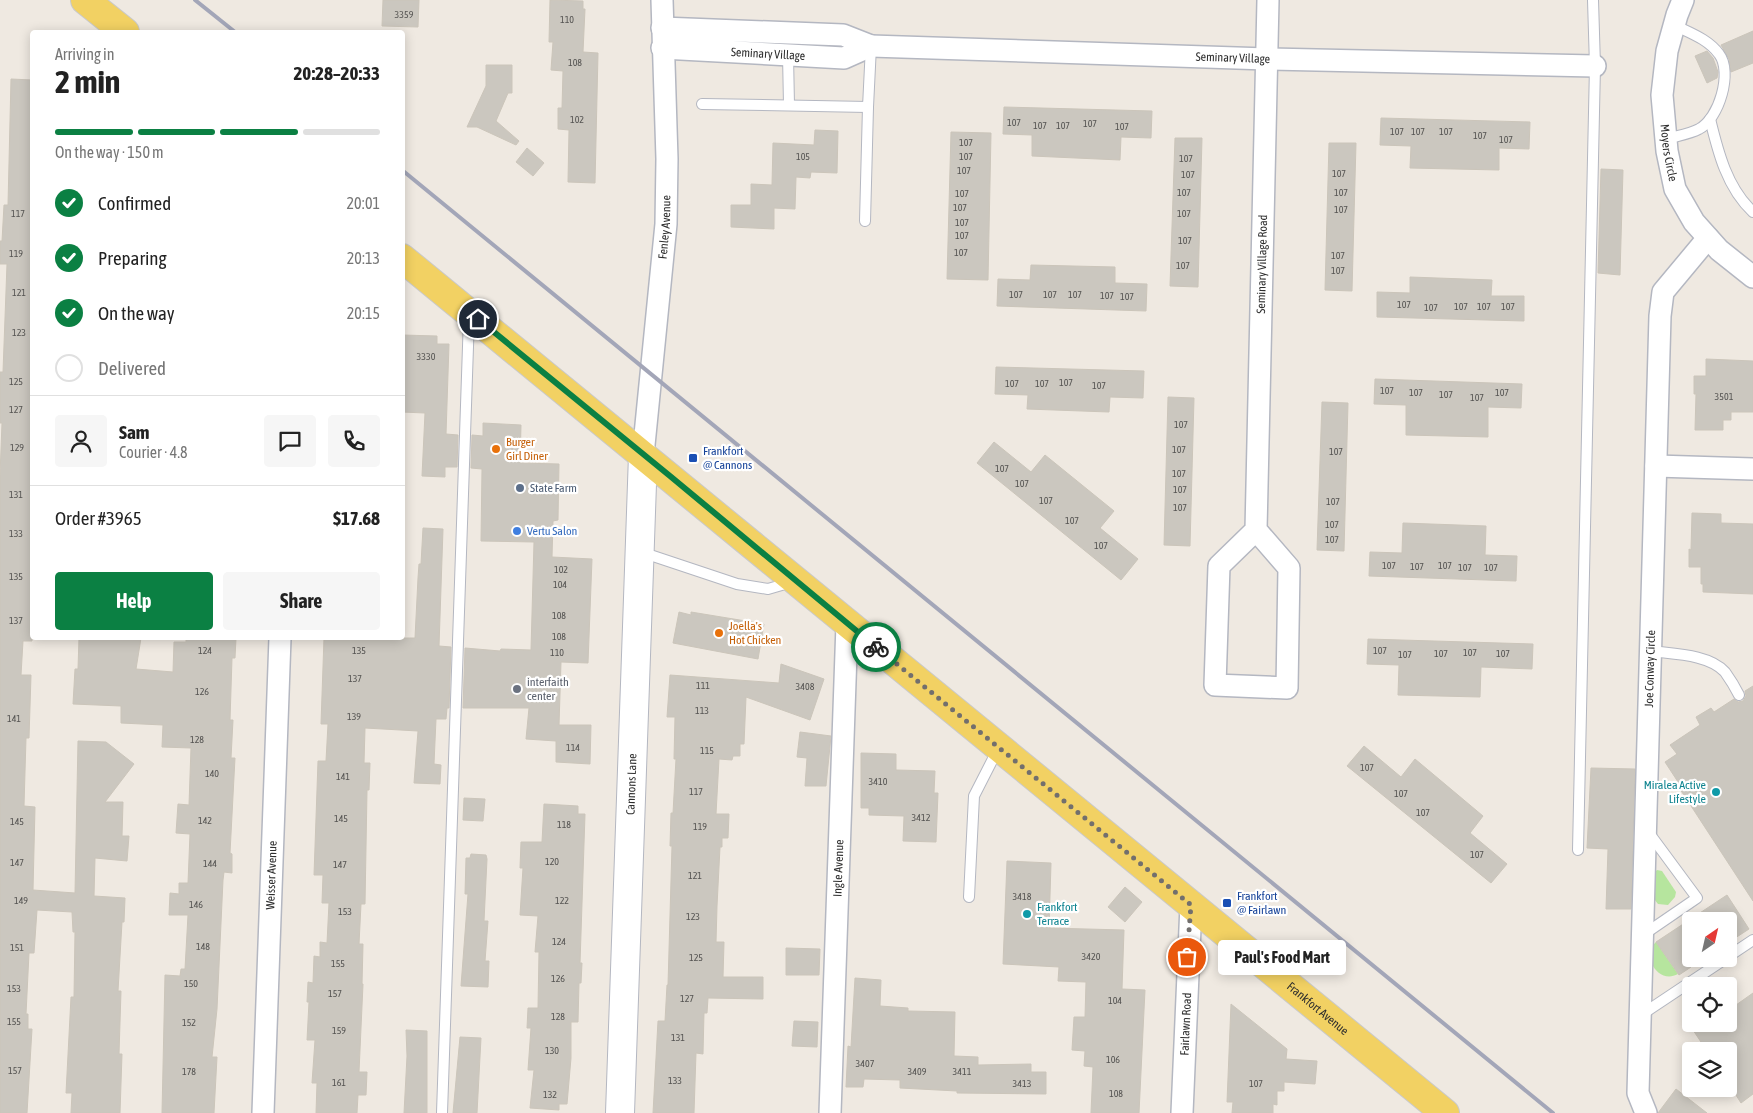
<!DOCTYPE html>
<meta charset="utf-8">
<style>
:root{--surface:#fff;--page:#f6f6f6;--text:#222;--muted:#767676;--line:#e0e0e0;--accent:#0b8043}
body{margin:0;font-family:"Asap Condensed",sans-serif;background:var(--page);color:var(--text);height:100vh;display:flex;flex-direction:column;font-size:19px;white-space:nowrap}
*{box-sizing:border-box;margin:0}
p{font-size:16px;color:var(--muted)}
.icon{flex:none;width:28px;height:28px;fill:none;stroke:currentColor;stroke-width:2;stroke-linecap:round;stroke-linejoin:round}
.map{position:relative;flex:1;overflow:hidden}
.panel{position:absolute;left:30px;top:30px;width:375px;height:610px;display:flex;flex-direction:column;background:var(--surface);border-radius:5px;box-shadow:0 2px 12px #0003}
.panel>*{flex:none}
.needle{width:32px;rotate:34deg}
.tools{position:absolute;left:1682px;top:912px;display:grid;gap:10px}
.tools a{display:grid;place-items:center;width:55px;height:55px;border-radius:5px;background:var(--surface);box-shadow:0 2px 12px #0003;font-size:25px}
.pin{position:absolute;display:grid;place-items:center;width:42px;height:42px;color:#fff;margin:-21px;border:2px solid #fff;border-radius:50%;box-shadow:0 1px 5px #0007}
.courier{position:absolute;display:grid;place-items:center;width:50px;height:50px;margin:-25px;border:4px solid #0b8043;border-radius:50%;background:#fff;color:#222;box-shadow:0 1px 6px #0007}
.bubble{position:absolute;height:35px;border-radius:5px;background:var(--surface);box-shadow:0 2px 12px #0003;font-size:16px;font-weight:700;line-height:35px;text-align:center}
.overview em{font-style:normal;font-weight:700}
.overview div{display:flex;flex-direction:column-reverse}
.overview{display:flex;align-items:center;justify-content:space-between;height:85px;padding:0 25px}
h1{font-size:32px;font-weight:700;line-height:38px}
.bar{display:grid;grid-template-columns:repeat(4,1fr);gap:8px 5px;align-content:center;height:60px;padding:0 25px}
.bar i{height:6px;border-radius:4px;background:var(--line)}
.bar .current{background:var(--accent)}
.bar p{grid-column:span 4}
.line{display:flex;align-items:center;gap:12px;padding:0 25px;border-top:1px solid var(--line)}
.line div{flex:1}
.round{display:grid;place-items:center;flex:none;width:52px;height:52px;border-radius:5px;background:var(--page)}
ol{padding:0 25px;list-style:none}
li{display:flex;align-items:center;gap:15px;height:55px}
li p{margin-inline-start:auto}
li .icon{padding:5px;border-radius:50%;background:var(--accent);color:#fff;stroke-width:4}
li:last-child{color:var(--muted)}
li i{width:28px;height:28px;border:2px solid var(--line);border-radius:50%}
.primary-button{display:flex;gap:10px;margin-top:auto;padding:10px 25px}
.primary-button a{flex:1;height:58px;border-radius:5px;background:var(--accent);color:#fff;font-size:20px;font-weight:700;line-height:58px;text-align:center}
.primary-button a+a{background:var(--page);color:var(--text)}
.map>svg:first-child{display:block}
.green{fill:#b6e59e}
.building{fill:#cbc7bf;stroke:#cbc5ba}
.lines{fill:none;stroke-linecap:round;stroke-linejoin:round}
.service-casing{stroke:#b4b7c1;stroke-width:12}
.minor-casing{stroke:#b4b7c1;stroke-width:24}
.secondary-casing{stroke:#b4b7c1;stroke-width:30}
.primary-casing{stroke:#c9c9c9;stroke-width:30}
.service{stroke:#fff;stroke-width:10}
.minor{stroke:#fff;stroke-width:21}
.secondary{stroke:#fff;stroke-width:28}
.primary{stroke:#f2d163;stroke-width:28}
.rail{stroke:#a3a6b8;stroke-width:4}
.done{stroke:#726f6d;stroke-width:5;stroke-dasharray:0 9}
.route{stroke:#0b8043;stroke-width:6}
.food-dot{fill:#e8710a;stroke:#fff;stroke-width:2}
.transit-dot{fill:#1a4fb4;stroke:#fff;stroke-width:2}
.service-dot{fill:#5c6f8a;stroke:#fff;stroke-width:2}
.shop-dot{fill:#3f7fe0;stroke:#fff;stroke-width:2}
.worship-dot{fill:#6b7280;stroke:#fff;stroke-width:2}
.culture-dot{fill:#0f9aa8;stroke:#fff;stroke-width:2}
.labels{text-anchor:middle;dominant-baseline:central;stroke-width:4.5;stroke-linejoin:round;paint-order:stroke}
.number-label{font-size:10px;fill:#555452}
.street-label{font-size:12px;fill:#2e2e2e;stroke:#fff}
.food-label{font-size:12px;fill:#c56008;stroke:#fff;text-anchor:start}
.transit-label{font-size:12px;fill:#164399;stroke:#fff;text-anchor:start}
.service-label{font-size:12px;fill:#4e5e75;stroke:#fff;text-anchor:start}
.shop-label{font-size:12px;fill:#366cbe;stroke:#fff;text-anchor:start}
.worship-label{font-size:12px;fill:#5b616d;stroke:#fff;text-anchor:start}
.culture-label{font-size:12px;fill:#0d838f;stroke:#fff;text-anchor:end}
</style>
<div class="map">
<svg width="1753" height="1113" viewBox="0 0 1753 1113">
<rect width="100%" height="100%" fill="#efe9e1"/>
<g class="green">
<path d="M1657,870L1662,871L1676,892L1675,897L1668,905L1658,904L1654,899L1655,872Z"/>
<path d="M1656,942L1678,974C1658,985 1641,956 1656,942Z"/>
</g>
<g class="building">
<path d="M383,0H419L418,27L382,26Z"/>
<path d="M550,0L583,1V9H585L583,52L598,53L595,183L568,182L569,130L558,129V108H562L563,71L551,70L553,42H549Z"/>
<path d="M1753,31V63L1731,72L1729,59L1721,45Z"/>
<path d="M1707,51L1713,58L1718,72L1717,78L1707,83L1695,56Z"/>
<path d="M486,65H512V93H508L496,121L519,141L516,145L477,127H467L486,86Z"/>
<path d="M11,79L32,80V641H23L21,675H31L29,738H26L24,806L35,807L33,890L75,893L78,741L106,742L134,764L105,802H123L122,836H129L127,861L95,858L94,896L125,898L124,922H122L118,991H121L119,1054H122L120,1113H71L72,1093H66L71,997H74L75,932H73L72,912L37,910L34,953H29L26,1014H28V1029H32L27,1113H0V475L2,423H0V372H3L7,264H0V241H2L4,205H8Z"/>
<path d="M1004,107L1152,111L1151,138L1121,137L1120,160L1032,156V135L1003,134Z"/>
<path d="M1381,118L1530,122L1529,149L1499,148V170L1410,168L1411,146L1380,145Z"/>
<path d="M815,130L838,131L837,173L811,172L810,178L796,177L795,209L774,208V229L731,227V205H751V184L772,185L773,143L814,145Z"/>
<path d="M951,132L991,133L988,280L947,279Z"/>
<path d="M1175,138H1202L1198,287L1170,286Z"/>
<path d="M1329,143H1356L1352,291L1325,290Z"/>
<path d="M527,148L544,163L533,176L516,162Z"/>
<path d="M1601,169L1623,170L1620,275L1598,273Z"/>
<path d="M1031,265L1115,267V283L1147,284L1146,311L997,306L998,279L1030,280Z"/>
<path d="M1410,277L1492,280L1491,296H1524V321L1377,317V292L1410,293Z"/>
<path d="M402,335L437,336V344H449L446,434L458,435L457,467H445V477L422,476L425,413L402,412Z"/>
<path d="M1706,359L1753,361V412H1731V420H1723V430H1695L1696,394H1694V376H1706Z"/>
<path d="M996,367L1144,371L1143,398L1110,397L1109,412L1027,409L1028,395L995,394Z"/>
<path d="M1375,379L1522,384L1521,408L1488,407V437L1406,435V405L1374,404Z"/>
<path d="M1168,397L1194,398L1190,546L1164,545Z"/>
<path d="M1322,402L1348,403L1344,551L1317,550Z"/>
<path d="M483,423L521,425L520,463L559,464L558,520L553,521L552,557L592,559L588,663L561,662L559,725H591L590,764L556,762V741L526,739L529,708H463L465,648L500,651L501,649L531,650L534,542L481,541L482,469L471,468L472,435L483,436Z"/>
<path d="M994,442L1031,472L1045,455L1114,511L1100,528L1138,559L1121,580L977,463Z"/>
<path d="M1692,513L1721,514V523L1753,524V594L1703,592V584H1701V567H1689V549L1691,550Z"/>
<path d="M1403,523L1486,526L1485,555L1517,556L1516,581L1369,576L1370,552L1402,553Z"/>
<path d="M423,528L443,529L439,646L451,647L449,708H447L446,719H436L434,764L441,765L440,784L414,783L418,731L365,728L364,763H370L369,790H367L365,904H361L359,944H363L362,984H363L359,1072H367L366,1095H358L357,1113H316L317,1083H312L315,1040H307L309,1002H307L308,982L313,983L314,956L320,957V942L327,943L329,903H322L323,875H314L318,761H326L328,724H321L324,638H415L418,578L419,564H421Z"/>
<path d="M679,612L691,615V612L764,624L758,659L673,643Z"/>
<path d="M79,638H141L136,669L173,672L174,642H186V638H236L235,658H232L230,720H233L231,758H235L230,853L232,854V873L224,872L223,880L217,1009L212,1057H217L214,1113H162L165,975L180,976L181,969H185L188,915H169L170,893L179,894V883H188L190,834L176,833L178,804L189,805L191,748L162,747L163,725L121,723V706L73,704L75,669H78Z"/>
<path d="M1368,639L1533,644L1532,669L1481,667L1480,697L1398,695L1399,665L1367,664Z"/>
<path d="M781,664L824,679L810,720L746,697L744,744H740V756H733L732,760L719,759L716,814H729L728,838H722V847H720L717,906L716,942H724L723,977H763V999L708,998L707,1013H704L703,1054L696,1053L694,1113H653L658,1021H665L667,985H668L672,846H670L671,813H673L676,759H674L675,717H667L670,675L779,683Z"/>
<path d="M1753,686V901L1678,786L1680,785L1665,762L1677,754L1670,745L1700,725L1696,717L1711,708L1714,712L1734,699L1738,702L1743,701L1746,696L1745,691Z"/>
<path d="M800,732L831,736L826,786H805L807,758L797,757Z"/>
<path d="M1364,746L1401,777L1415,759L1483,816L1470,833L1507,864L1491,883L1347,766Z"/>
<path d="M861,753L896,754V770L935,771L934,793H938L936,842L903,841L904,816L869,815V808H861Z"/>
<path d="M1591,768L1635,769L1631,909H1606L1608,849L1587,848Z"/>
<path d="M464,798L485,799L483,821L463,820Z"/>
<path d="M544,804L578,806V814H585L580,963H582L581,983H579L578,1022H571V1058L567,1104H559V1110L530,1108L534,1070H528L531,1028H527L528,1008H538L539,952H535L538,916L520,915L523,868H520L521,842H542Z"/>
<path d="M471,854L486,855L487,859L484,921H488L485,961H489L488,987L461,986L468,894H465L466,858H470Z"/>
<path d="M1007,861L1051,863L1049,928L1124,930L1122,989L1145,990L1139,1113H1091L1093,1067L1084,1066L1085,1051L1072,1050L1074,1017H1085L1086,982L1058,981L1059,967L1003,964Z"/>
<path d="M1125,887L1142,902L1125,922L1108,907Z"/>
<path d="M1727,895L1749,929L1729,942V921H1691V967L1679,975L1656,942Z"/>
<path d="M786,948L820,949L819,975H786Z"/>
<path d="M855,978L881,980L880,1006L908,1008V1011L955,1012L954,1056L978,1057V1065L1031,1064V1072H1046V1094L957,1093V1091L900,1088V1080L864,1079L863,1087H846L848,1046L851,1047Z"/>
<path d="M1753,993V1094L1741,1103L1729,1084V1051H1707L1689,1024H1729V1010Z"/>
<path d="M1231,1004L1287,1049L1286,1059L1317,1061L1315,1084L1284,1082V1091H1277V1105L1273,1104V1113H1232L1233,1102H1227Z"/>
<path d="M794,1021L818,1022L817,1047L792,1046Z"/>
<path d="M406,1030L427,1031V1113H404L407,1056Z"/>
<path d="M460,1037L481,1038L477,1113H453Z"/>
<path d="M1676,1089L1707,1113H1658Z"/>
</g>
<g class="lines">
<defs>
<g id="service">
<path d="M788,55L789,105"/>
<path d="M702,104L868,107L871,46"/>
<path d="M1710,119C1718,152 1727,188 1753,212"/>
<path d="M1666,139C1676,136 1690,134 1699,129C1719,119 1733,72 1719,54C1708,39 1690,33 1674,25"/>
<path d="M865,221L868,107"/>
<path d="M641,552L737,584L768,589L792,582"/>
<path d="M1651,651C1672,654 1709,654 1725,672C1730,679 1735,687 1739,695"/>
<path d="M1578,850L1595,66L1593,0"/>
<path d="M969,897L974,796L998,749"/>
<path d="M1643,935L1697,898L1649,833"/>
<path d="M1729,956L1753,940"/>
<path d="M1641,1015L1725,959"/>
<path d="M442,1113L469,317"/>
</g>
<g id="minor">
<path id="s1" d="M1683,0L1677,15L1667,51L1662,95L1667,151L1675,189L1694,222L1719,250L1753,277"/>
<path d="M662,28L843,35L871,46L844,58L662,48"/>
<path id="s2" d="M871,46L1267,59L1595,66"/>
<path id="s3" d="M643,455L666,224L667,159L662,0"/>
<path d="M1656,466L1753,469"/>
<path id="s4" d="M1256,530L1219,566L1215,685L1287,688L1289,568L1256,530L1268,0"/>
<path id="s5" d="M263,1113L280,638"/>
<path id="s6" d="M830,1113L847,624"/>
<path id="s7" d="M1182,1113L1191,905"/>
<path id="s8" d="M1646,1113L1638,1093L1660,316L1663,292L1708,238"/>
</g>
<g id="secondary">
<path id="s9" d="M620,1113L643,455"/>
</g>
<g id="primary">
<path d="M85,0L125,32"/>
<path id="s10" d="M402,258L1445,1113"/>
</g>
</defs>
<use href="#service" class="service-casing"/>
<use href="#minor" class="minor-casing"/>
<use href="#secondary" class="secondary-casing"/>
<use href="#primary" class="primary-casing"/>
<use href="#service" class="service"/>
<use href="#minor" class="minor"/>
<use href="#secondary" class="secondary"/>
<use href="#primary" class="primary"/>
<g class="rail">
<path d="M195,0L235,32"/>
<path d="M402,170L1553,1113"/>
</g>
</g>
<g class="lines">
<path class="done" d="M876,647L1191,905L1187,957"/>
<path class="route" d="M478,319L670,476L876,647"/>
</g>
<g class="food-dot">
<circle cx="496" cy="449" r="5"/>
<circle cx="719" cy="633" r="5"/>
</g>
<g class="transit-dot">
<rect x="688" y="453" width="10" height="10" rx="2.5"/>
<rect x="1222" y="898" width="10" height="10" rx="2.5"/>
</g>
<circle class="service-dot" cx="520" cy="488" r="5"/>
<circle class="shop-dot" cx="517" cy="531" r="5"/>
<circle class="worship-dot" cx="517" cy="689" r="5"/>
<g class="culture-dot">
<circle cx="1716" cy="792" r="5"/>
<circle cx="1027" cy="914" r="5"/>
</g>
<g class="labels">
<g class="number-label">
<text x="404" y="14">3359</text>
<text x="567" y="19">110</text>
<text x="575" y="62">108</text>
<text x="577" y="119">102</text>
<text x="1014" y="122">107</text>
<text x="1090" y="123">107</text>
<text x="1040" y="125">107</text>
<text x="1063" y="125">107</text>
<text x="1122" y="126">107</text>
<text x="1397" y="131">107</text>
<text x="1418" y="131">107</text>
<text x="1446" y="131">107</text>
<text x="1480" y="135">107</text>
<text x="1506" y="139">107</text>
<text x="966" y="142">107</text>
<text x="803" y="156">105</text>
<text x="966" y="156">107</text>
<text x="1186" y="158">107</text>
<text x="964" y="170">107</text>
<text x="1339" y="173">107</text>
<text x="1188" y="174">107</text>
<text x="1184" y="192">107</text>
<text x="1341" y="192">107</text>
<text x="962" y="193">107</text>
<text x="960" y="207">107</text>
<text x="1341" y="209">107</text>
<text x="18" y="213">117</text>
<text x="1184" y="213">107</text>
<text x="962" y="222">107</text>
<text x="962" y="235">107</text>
<text x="1185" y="240">107</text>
<text x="961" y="252">107</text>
<text x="16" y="253">119</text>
<text x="1338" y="255">107</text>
<text x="1183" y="265">107</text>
<text x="1338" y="270">107</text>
<text x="19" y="292">121</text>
<text x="1016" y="294">107</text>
<text x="1050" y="294">107</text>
<text x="1075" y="294">107</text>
<text x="1107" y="295">107</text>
<text x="1127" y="296">107</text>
<text x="1404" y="304">107</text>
<text x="1461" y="306">107</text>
<text x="1484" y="306">107</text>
<text x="1508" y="306">107</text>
<text x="1431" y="307">107</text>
<text x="19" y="332">123</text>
<text x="426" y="356">3330</text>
<text x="16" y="381">125</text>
<text x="1066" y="382">107</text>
<text x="1012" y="383">107</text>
<text x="1042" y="383">107</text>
<text x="1099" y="385">107</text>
<text x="1387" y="390">107</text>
<text x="1416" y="392">107</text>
<text x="1502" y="392">107</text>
<text x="1446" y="394">107</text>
<text x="1724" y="396">3501</text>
<text x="1477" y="397">107</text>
<text x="16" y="409">127</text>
<text x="1181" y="424">107</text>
<text x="17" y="447">129</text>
<text x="1179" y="449">107</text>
<text x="1336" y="451">107</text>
<text x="1002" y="468">107</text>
<text x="1179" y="473">107</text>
<text x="1022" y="483">107</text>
<text x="1180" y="489">107</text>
<text x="16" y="494">131</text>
<text x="1046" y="500">107</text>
<text x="1333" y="501">107</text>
<text x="1180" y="507">107</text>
<text x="1072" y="520">107</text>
<text x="1332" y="524">107</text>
<text x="16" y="533">133</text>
<text x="1332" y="539">107</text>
<text x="1101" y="545">107</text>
<text x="1389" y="565">107</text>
<text x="1445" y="565">107</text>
<text x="1417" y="566">107</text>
<text x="1465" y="567">107</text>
<text x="1491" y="567">107</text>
<text x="561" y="569">102</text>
<text x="16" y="576">135</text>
<text x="560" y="584">104</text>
<text x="559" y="615">108</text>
<text x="16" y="620">137</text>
<text x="559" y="636">108</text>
<text x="205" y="650">124</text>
<text x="359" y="650">135</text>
<text x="1380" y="650">107</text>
<text x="557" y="652">110</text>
<text x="1470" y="652">107</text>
<text x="1441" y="653">107</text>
<text x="1503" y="653">107</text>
<text x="1405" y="654">107</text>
<text x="355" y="678">137</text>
<text x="703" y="685">111</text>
<text x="805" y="686">3408</text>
<text x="202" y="691">126</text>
<text x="702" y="710">113</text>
<text x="354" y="716">139</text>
<text x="14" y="718">141</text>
<text x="197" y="739">128</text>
<text x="573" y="747">114</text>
<text x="707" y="750">115</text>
<text x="1367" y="767">107</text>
<text x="212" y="773">140</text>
<text x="343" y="776">141</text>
<text x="878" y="781">3410</text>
<text x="696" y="791">117</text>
<text x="1401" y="793">107</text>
<text x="1423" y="812">107</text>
<text x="921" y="817">3412</text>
<text x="341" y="818">145</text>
<text x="205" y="820">142</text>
<text x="17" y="821">145</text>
<text x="564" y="824">118</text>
<text x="700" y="826">119</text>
<text x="1477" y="854">107</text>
<text x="552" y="861">120</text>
<text x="17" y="862">147</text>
<text x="210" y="863">144</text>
<text x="340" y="864">147</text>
<text x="695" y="875">121</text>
<text x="1022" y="896">3418</text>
<text x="21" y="900">149</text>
<text x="562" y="900">122</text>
<text x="196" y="904">146</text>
<text x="345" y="911">153</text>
<text x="693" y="916">123</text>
<text x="559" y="941">124</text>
<text x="203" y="946">148</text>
<text x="17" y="947">151</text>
<text x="1091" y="956">3420</text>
<text x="696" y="957">125</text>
<text x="338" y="963">155</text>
<text x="558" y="978">126</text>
<text x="191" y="983">150</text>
<text x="14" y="988">153</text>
<text x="335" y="993">157</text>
<text x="687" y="998">127</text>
<text x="1115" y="1000">104</text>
<text x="558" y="1016">128</text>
<text x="14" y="1021">155</text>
<text x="189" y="1022">152</text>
<text x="339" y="1030">159</text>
<text x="678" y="1037">131</text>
<text x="552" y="1050">130</text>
<text x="1113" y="1059">106</text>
<text x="865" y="1063">3407</text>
<text x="15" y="1070">157</text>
<text x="189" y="1071">178</text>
<text x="917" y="1071">3409</text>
<text x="962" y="1071">3411</text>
<text x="675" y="1080">133</text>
<text x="339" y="1082">161</text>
<text x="1022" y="1083">3413</text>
<text x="1256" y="1083">107</text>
<text x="1116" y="1093">108</text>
<text x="550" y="1094">132</text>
</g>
<g class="street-label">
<text transform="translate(768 54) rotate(3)">Seminary Village</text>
<text stroke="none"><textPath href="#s2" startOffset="362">Seminary Village</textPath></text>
<text stroke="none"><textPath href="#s1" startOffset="156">Moyers Circle</textPath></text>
<text stroke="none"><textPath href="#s3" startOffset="229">Fenley Avenue</textPath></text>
<text stroke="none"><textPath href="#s4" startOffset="679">Seminary Village Road</textPath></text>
<text stroke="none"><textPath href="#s8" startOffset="446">Joe Conway Circle</textPath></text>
<text stroke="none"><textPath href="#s9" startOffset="329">Cannons Lane</textPath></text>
<text stroke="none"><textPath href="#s6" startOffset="245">Ingle Avenue</textPath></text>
<text stroke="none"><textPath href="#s5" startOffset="238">Weisser Avenue</textPath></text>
<text stroke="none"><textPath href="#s10" startOffset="1184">Frankfort Avenue</textPath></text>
<text stroke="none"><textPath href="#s7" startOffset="89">Fairlawn Road</textPath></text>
</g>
<g class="food-label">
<text x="506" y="442">Burger<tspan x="506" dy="14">Girl Diner</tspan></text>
<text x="729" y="626">Joella's<tspan x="729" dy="14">Hot Chicken</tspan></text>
</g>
<g class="transit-label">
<text x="703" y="451">Frankfort<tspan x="703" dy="14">@ Cannons</tspan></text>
<text x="1237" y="896">Frankfort<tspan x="1237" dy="14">@ Fairlawn</tspan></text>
</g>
<g class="service-label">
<text x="530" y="488">State Farm</text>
</g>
<g class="shop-label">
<text x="527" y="531">Vertu Salon</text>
</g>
<g class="worship-label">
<text x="527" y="682">interfaith<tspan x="527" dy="14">center</tspan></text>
</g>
<g class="culture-label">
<text x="1706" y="785">Miralea Active<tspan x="1706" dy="14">Lifestyle</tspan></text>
<text x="1037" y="907" text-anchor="start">Frankfort<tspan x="1037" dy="14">Terrace</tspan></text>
</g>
</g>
</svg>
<div class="tools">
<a><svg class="needle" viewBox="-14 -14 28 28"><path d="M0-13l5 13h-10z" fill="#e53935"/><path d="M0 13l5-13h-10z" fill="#767676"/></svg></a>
<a><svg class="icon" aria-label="locate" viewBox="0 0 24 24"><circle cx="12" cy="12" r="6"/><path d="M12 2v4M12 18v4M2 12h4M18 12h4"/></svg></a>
<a><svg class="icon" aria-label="layers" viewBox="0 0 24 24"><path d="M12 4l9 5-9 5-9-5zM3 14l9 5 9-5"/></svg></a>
</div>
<div class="pin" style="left:1187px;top:957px;background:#ea580c"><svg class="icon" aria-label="bag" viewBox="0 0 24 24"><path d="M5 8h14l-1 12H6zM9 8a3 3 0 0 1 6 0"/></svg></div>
<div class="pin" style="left:478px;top:319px;background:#1f2937"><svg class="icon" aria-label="home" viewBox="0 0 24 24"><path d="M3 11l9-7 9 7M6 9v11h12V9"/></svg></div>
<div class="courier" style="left:876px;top:647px"><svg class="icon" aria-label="bike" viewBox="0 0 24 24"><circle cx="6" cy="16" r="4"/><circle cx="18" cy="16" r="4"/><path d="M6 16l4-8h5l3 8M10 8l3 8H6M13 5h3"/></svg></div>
<div class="bubble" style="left:1218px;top:940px;width:128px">Paul's Food Mart</div>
<section class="panel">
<div class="overview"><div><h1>2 min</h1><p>Arriving in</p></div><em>20:28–20:33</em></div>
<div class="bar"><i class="current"></i><i class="current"></i><i class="current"></i><i></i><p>On the way · 150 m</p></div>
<ol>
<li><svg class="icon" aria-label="check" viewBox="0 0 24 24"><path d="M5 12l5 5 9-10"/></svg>Confirmed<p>20:01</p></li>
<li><svg class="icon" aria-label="check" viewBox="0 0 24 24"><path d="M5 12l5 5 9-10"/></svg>Preparing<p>20:13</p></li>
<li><svg class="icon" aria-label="check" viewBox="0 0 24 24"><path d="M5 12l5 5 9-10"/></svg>On the way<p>20:15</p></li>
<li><i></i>Delivered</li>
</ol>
<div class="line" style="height:90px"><a class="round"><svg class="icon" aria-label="person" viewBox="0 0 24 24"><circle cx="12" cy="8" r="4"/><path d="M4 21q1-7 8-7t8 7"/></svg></a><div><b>Sam</b><p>Courier · 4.8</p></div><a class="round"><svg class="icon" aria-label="chat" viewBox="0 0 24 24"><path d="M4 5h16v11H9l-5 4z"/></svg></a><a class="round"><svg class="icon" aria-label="phone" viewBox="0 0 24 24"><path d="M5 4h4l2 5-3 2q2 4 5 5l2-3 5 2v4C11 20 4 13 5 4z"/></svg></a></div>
<div class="line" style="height:65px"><div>Order #3965</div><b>$17.68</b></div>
<div class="primary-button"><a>Help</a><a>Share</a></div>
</section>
</div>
